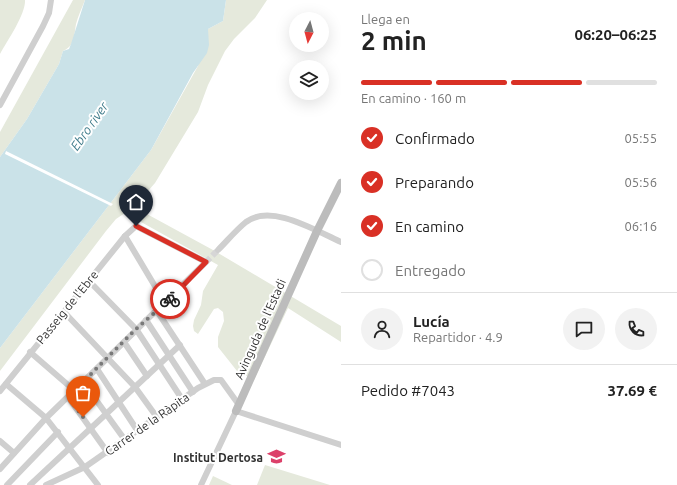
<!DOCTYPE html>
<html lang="es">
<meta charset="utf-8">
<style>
:root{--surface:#fff;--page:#f2f2f2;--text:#222;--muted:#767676;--line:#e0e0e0;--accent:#d93025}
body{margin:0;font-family:Ubuntu,sans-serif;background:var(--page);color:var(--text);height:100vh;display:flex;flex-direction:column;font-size:15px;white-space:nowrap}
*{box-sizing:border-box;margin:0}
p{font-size:13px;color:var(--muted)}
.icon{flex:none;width:22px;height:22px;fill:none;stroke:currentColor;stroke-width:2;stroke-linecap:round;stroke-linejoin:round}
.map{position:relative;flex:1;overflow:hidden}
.sheet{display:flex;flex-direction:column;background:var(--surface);width:336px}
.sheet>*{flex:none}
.needle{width:26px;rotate:186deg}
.tools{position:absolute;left:289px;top:12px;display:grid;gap:8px}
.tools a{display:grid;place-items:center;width:40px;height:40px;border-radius:50%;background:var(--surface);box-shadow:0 4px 16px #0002;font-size:20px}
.pin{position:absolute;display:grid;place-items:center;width:34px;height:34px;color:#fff;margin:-41px -17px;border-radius:50% 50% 50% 0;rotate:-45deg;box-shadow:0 0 4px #0007}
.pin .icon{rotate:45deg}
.courier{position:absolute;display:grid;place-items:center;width:40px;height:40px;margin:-20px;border:3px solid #d93025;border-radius:50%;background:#fff;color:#222;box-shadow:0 1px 5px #0007}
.headline em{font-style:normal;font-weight:700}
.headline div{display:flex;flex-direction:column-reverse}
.headline{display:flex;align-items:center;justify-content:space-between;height:68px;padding:0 20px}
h1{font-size:26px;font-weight:700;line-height:30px}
.bar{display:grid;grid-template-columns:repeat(4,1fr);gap:6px 4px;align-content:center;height:48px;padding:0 20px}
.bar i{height:5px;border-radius:3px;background:var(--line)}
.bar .selected{background:var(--accent)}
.bar p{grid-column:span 4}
.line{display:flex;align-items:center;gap:10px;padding:0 20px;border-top:1px solid var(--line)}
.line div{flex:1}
.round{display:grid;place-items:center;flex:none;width:42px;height:42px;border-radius:21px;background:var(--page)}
ol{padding:0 20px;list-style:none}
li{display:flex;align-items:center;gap:12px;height:44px}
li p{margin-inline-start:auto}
li .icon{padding:4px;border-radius:50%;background:var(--accent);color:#fff;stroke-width:4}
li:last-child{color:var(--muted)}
li i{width:22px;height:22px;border:2px solid var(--line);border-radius:50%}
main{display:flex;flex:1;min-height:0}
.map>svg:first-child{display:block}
.green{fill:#e5e9dc}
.water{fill:#cae2e8}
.pier{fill:#fff}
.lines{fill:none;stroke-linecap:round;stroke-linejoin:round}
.street-tunnel{stroke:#d6d6d6;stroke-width:6;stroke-dasharray:6 3;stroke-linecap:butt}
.street{stroke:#cfcfcf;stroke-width:6}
.secondary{stroke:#bcbcbc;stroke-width:8}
.done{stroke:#7a7a7a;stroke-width:4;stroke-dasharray:0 7.2}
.route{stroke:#d93025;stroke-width:5}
.labels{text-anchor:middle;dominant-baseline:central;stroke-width:4;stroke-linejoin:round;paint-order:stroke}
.street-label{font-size:12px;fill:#323232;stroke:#fff}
.poi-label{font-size:12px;font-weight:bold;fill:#323232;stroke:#fff;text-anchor:end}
.water-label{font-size:13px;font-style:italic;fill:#407c8b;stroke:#fff}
</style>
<main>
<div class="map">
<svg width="341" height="485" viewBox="0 0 341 485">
<rect width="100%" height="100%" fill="#fff"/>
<g class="green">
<path d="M0,0H25C26,14 7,41 0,54Z"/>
<path d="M73,0H85C82,8 78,16 76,24C74,35 75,46 63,51L59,64L27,119L0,157V132Z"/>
<path d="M226,0H267L255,18L234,39L225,51L208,85L198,112L155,183L134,207L213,250L341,326V342L288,308L254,380L237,371L218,347V337L224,321L223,312L218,308L214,309L198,334L194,331L193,326L194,320L201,305L203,291L218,265L125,213L116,219L106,231L0,371V348L151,150L198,66L208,29L223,21Z"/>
<path d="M265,465L330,485H257Z"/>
<path d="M213,476L232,485H209Z"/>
</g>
<path class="water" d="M85,0H226L223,21L208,29L209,45L207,53L193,73L151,150L0,348V157L27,119L59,64L63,51L69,49L71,44Z"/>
<path class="pier" d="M6,151L113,204L111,206L5,154Z"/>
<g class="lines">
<path class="street-tunnel" d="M206,262L218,250"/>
<g class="street">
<path d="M0,105L43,26L49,13L51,0"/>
<path d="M125,236L165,303"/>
<path d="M218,250C227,241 236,230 246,222C271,203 316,231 341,242"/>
<path d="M89,281L136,329L182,399"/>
<path d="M157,311L205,384"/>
<path d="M64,312L135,387L156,416"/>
<path d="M146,320L193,392"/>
<path d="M124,342L147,376"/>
<path d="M30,352L75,391"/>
<path d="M97,369L137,430"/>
<path d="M83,382L125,440"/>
<path d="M6,384L46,418L98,485"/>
<path d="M0,391L125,236L136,226L206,262L46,418L0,469"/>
<path d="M68,397L108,453"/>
<path d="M0,441L14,453"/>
<path d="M7,485L58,432"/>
<path d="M30,485L180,345"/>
<path d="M46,485L85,467L198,388L214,380H221L239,405"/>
<path d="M201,485L236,411L341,445"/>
</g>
<path class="secondary" d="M236,411L317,231L341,183"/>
</g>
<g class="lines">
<path class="done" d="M83,417L68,397L136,329L170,299"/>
<path class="route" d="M136,226L206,262L170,299"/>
</g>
<defs>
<symbol id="school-bare" viewBox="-9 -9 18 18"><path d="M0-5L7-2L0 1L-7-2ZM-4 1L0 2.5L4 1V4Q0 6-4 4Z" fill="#dc416a" stroke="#fff" stroke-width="2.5" paint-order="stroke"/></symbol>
</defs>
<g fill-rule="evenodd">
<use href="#school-bare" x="264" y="444" width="25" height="25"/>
</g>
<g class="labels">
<g class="street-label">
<text transform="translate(67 307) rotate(-51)">Passeig de l'Ebre</text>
<text transform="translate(260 329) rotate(-66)">Avinguda de l'Estadi</text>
<text transform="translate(147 424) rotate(-35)">Carrer de la Ràpita</text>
</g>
<g class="poi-label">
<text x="263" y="457">Institut Dertosa</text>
</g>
<g class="water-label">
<text transform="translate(89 126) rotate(-55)">Ebro river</text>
</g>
</g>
</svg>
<div class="tools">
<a><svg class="needle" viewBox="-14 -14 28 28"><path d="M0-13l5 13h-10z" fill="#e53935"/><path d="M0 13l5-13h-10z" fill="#767676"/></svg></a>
<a><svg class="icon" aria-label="layers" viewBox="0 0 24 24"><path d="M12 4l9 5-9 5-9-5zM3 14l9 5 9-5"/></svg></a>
</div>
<div class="pin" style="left:83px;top:417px;background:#ea580c"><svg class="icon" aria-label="bag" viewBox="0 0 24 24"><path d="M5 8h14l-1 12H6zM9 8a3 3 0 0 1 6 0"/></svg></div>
<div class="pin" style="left:136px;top:226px;background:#1f2937"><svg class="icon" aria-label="home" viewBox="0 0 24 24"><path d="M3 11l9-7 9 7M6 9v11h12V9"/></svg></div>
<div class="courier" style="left:170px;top:299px"><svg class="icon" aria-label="bike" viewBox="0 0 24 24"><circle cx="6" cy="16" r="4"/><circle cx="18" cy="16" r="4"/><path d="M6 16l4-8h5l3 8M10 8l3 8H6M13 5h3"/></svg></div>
</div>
<section class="sheet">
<div class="headline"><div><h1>2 min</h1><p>Llega en</p></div><em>06:20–06:25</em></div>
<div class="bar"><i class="selected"></i><i class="selected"></i><i class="selected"></i><i></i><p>En camino · 160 m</p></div>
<ol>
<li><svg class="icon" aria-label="check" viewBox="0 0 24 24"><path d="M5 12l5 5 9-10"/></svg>Confirmado<p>05:55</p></li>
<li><svg class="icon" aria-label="check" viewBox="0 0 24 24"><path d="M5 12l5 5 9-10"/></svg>Preparando<p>05:56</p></li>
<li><svg class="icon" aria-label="check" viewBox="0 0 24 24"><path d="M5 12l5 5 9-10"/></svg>En camino<p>06:16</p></li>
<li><i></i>Entregado</li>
</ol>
<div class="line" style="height:72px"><a class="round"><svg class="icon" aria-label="person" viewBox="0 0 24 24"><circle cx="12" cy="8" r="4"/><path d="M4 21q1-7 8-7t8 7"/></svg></a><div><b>Lucía</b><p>Repartidor · 4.9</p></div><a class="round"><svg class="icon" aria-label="chat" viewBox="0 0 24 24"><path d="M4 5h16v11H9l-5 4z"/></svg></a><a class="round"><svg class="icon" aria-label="phone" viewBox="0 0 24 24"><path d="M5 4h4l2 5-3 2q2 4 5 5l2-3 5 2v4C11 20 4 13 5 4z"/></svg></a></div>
<div class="line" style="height:52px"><div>Pedido #7043</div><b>37.69 €</b></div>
</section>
</main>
